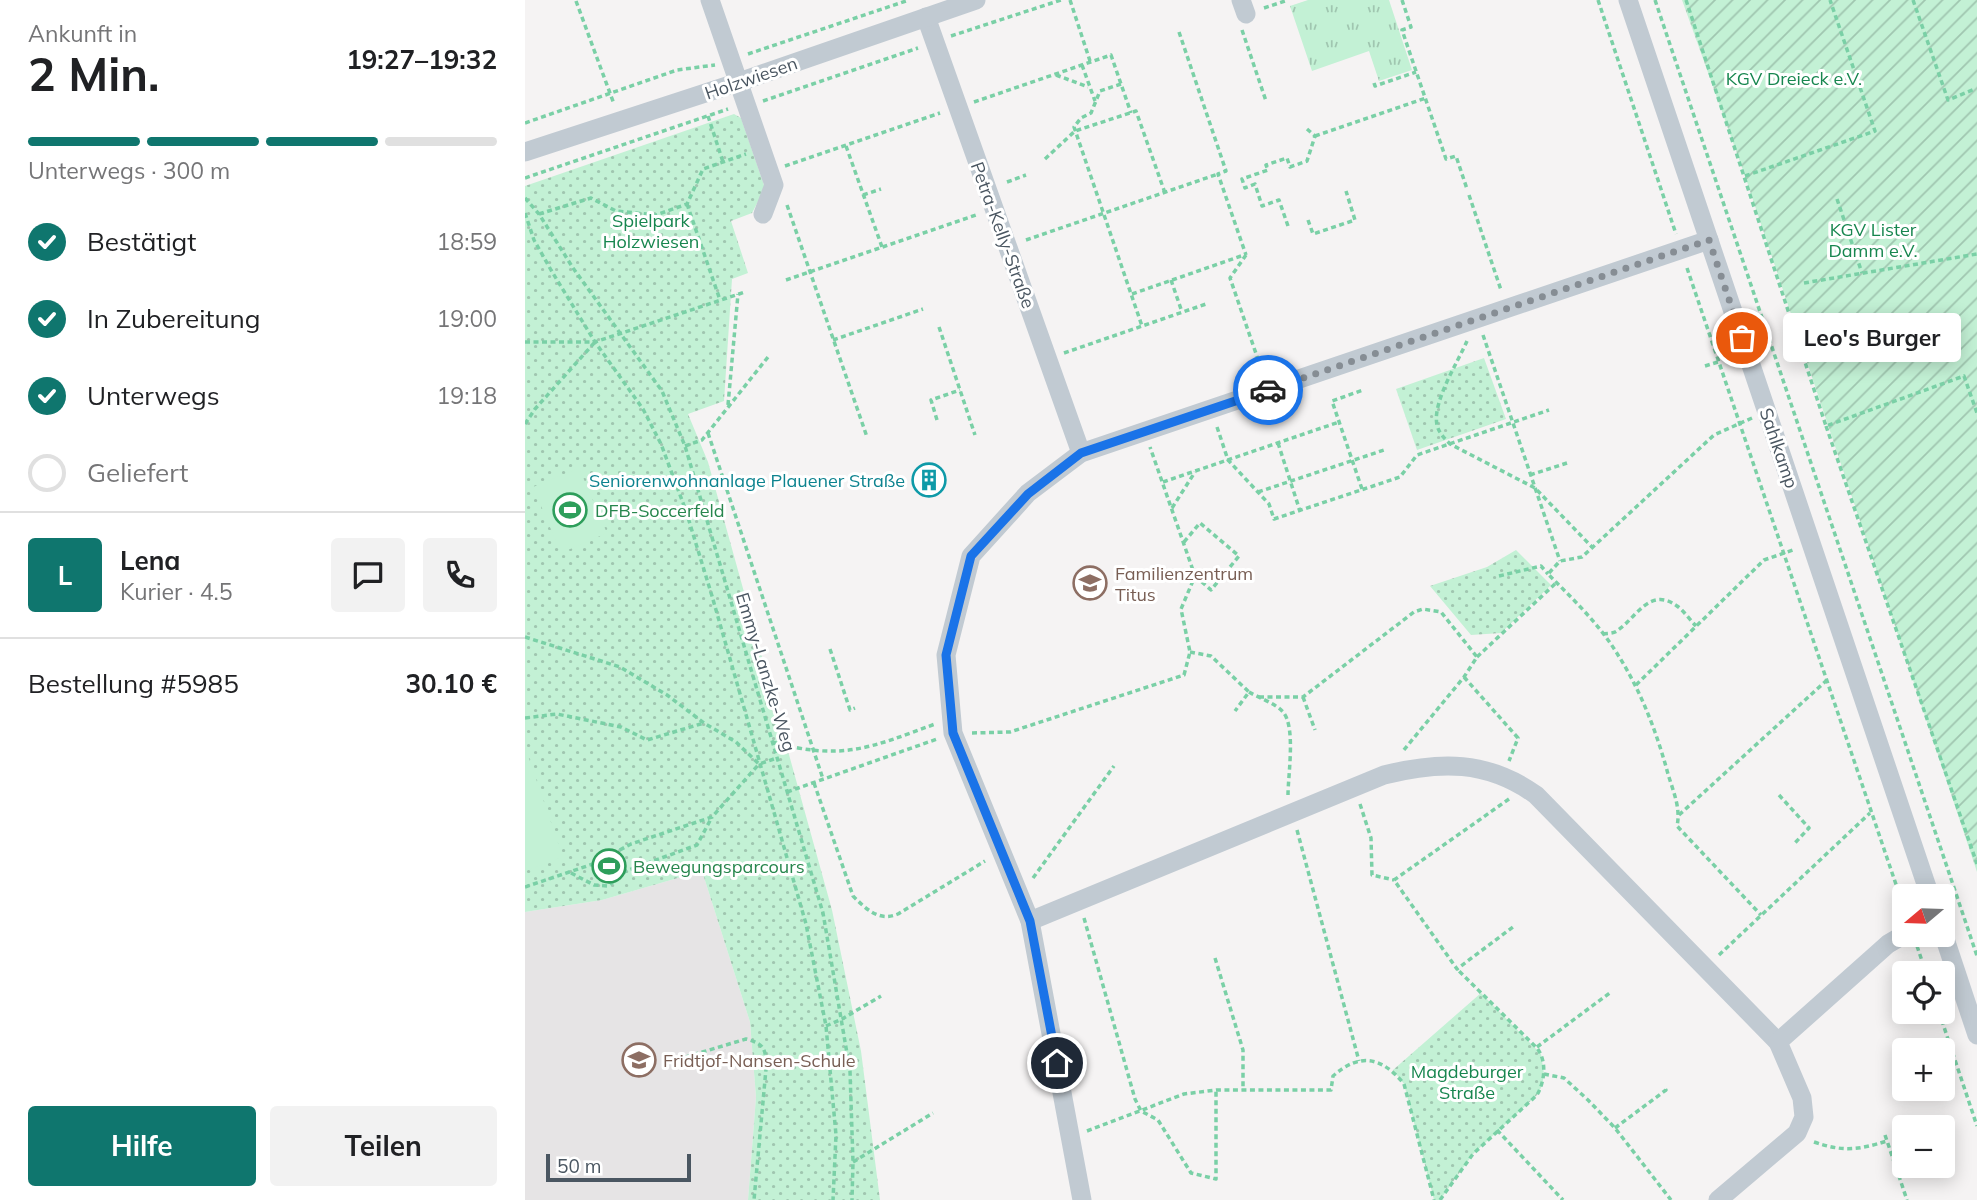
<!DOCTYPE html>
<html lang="de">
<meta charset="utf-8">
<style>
:root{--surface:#fff;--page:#f2f2f2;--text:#202124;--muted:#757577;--line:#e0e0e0;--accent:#0f766e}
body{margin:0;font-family:Mulish,sans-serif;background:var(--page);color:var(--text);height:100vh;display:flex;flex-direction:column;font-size:26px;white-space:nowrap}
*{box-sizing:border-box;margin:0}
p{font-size:23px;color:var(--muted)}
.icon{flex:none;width:38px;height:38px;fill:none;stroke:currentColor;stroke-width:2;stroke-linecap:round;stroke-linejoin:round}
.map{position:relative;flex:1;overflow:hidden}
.side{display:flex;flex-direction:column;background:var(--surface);width:525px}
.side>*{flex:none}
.needle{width:46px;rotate:251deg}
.fabs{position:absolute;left:1367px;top:884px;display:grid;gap:14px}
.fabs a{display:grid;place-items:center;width:63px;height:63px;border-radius:7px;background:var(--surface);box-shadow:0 4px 18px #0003;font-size:35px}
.scale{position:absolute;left:21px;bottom:18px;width:145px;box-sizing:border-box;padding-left:7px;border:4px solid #4a5661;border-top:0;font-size:19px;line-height:24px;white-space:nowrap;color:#4a5661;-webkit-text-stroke:5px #fff;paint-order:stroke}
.pin{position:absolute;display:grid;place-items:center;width:60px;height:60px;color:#fff;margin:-30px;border:4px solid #fff;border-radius:50%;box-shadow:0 2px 7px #0007}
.courier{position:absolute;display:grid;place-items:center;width:70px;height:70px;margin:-35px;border:5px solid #1a73e8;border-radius:50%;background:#fff;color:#222;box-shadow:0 2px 9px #0007}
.bubble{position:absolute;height:49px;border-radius:7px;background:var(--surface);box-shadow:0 4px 18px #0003;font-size:23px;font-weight:700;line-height:49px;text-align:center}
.head em{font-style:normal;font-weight:700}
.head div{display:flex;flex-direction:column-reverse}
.head{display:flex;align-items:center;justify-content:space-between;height:119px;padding:0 28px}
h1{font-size:46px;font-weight:700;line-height:52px}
.bar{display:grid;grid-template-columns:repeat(4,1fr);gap:10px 7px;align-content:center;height:84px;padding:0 28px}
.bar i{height:9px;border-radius:5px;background:var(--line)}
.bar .current{background:var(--accent)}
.bar p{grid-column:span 4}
.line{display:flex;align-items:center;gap:18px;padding:0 28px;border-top:2px solid var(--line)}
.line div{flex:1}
.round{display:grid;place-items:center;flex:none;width:74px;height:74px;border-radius:7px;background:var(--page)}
ol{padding:0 28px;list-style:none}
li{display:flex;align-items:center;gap:21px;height:77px}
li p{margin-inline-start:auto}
li .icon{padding:7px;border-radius:50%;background:var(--accent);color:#fff;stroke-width:4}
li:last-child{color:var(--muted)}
li i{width:38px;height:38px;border:4px solid var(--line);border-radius:50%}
.cta{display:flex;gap:14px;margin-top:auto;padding:14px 28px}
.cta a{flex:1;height:80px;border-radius:7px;background:var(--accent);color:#fff;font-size:28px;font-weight:700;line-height:80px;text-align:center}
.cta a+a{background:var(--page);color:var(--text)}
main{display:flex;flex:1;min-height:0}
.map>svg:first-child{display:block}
.education{fill:#e6e4e5}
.grass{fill:url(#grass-tufts)}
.park{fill:url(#park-dots)}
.garden{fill:url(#garden-furrows)}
.pitch{fill:#c3f1d5}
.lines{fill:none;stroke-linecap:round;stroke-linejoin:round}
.path{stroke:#7ad0a6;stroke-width:3.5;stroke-dasharray:5 3.5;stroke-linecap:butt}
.minor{stroke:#c1cad2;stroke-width:19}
.done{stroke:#868d94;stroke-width:7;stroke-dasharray:0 12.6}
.route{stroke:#1a73e8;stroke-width:9}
.labels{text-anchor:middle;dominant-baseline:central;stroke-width:6;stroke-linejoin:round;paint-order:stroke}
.street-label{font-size:18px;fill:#4a5661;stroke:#fff}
.park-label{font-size:18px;fill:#17864f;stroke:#fff}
.culture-label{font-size:18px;fill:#0d838f;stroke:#fff;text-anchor:end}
.leisure-label{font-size:18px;fill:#27864d;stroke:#fff;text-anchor:start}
.education-label{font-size:18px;fill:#785e54;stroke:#fff;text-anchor:start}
</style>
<main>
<section class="side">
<div class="head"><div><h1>2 Min.</h1><p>Ankunft in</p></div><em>19:27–19:32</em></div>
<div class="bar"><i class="current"></i><i class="current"></i><i class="current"></i><i></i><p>Unterwegs · 300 m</p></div>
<ol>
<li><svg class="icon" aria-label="check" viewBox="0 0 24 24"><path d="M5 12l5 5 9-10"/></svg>Bestätigt<p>18:59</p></li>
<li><svg class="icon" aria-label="check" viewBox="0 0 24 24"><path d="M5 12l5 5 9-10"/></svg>In Zubereitung<p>19:00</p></li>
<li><svg class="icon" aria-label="check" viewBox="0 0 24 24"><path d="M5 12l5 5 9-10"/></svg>Unterwegs<p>19:18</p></li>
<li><i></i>Geliefert</li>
</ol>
<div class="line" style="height:126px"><b class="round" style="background:var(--accent);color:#fff">L</b><div><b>Lena</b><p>Kurier · 4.5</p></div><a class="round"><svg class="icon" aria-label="chat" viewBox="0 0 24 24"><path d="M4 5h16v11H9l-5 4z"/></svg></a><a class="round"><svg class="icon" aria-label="phone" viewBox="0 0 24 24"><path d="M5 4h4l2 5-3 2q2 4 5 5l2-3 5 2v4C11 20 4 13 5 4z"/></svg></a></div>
<div class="line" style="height:91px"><div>Bestellung #5985</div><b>30.10 €</b></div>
<div class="cta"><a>Hilfe</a><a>Teilen</a></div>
</section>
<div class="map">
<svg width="1452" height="1200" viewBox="0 0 1452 1200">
<defs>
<pattern id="grass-tufts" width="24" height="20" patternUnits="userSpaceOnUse" patternTransform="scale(1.75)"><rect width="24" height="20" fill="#c3f1d5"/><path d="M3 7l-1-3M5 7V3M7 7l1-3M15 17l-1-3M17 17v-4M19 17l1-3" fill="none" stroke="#a0c6b0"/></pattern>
<pattern id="park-dots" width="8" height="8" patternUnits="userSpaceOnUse" patternTransform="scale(1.75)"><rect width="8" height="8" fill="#c3f1d5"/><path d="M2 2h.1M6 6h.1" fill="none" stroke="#a0c6b0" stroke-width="1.8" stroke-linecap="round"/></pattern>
<pattern id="garden-furrows" width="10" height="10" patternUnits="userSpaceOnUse" patternTransform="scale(1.75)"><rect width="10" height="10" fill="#c3f1d5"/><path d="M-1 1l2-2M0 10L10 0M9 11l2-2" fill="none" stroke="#a0c6b0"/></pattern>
</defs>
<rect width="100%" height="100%" fill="#f5f3f3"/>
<path class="education" d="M177,871L225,1022L231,1097L223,1200H0V912L77,900Z"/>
<path class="grass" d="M783,0H864L887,70L854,81L844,51L787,71L765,6Z"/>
<g class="park">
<path d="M209,114L216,118L240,188L227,213L206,221L223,273L207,279L199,401L163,414L183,462L307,910L336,1051L355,1200H223L231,1097L225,1022L177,871L77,900L0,912V186Z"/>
<path d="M959,358L981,419L892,450L871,389Z"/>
<path d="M991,550L1026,585L976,633L946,635L905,586L962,567Z"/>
<path d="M956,993L1016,1054L1019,1074L1017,1086L1012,1095L948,1154L915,1200H909L879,1084L868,1070Z"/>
</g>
<path class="garden" d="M1157,0H1452V872L1220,176Z"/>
<g class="pitch">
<path d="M54,468L82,533L36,553L8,487Z"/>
<path d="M0,747L38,857L0,871Z"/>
</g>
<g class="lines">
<g class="path">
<path d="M545,0L565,61"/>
<path d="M877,0L886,27L877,30L921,159L931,156L942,189"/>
<path d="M1073,0L1151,234"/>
<path d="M1130,0L1452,956"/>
<path d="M1161,0L1301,426L1439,376L1452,413"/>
<path d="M1388,0L1423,100L1450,89"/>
<path d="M51,1L89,104"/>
<path d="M739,8L763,0"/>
<path d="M717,30L741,101"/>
<path d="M654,32L701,171L693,174L721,255"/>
<path d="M426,36L536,0"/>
<path d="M223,54L384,0"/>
<path d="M557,65L570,101"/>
<path d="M531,75L563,87"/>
<path d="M849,83L850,86L891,72"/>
<path d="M596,84L575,91L566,113L556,118L549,127L617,326"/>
<path d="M238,101L393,48"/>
<path d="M449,102L586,55L606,113"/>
<path d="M183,116L198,162"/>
<path d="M0,123L152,70L190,65"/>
<path d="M782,129L790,136"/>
<path d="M790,136L901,98"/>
<path d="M321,146L357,247"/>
<path d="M520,159L550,131L611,111L640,193"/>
<path d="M260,166L415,113"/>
<path d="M1220,176L1350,131L1305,0"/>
<path d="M0,178L203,109"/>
<path d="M482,182L501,175"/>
<path d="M338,195L356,189"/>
<path d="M944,195L976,290"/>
<path d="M0,198L14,214L48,268L137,391L160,446L298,913L325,1071L328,1162L327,1200"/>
<path d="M1312,199L1337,273"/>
<path d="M162,204L195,300"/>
<path d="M262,205L342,437"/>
<path d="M0,213L9,240L26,270L70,342L118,409L136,444L161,511L187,596L281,924L301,1026L311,1135L308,1200"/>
<path d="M14,214L66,198L91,211L131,215L162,204L178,169L221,154"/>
<path d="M783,220L788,234L830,220L821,191"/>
<path d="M763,226L754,200L737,206L730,184L720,188L717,179L743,170L741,165L762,158L765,167L782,161L790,136"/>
<path d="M501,240L693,174"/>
<path d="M721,255L705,278L737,371"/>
<path d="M1162,268L1379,908"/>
<path d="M261,280L451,215"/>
<path d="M646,280L657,312"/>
<path d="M1279,283L1452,254"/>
<path d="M607,294L719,255"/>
<path d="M414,327L450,435"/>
<path d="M958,335L1035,561"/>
<path d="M308,340L398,309"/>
<path d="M942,341C933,362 907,402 912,425C914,433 919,438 925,444L1010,488L1067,547"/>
<path d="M0,342H70L220,292"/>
<path d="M539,353L681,304"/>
<path d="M1180,366L1193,362"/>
<path d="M203,405L213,294"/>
<path d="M1227,418L1189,435L1057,557L1035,561L1023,574C1048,599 1075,625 1093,655C1116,691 1132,733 1143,774C1148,791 1156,808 1152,826L1236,915"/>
<path d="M412,420L406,400L435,390"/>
<path d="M0,424L10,409L70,342"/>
<path d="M1301,426L1452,864"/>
<path d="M692,427L703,460L744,504L749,519L875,477L892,455L1024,410"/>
<path d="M183,433L298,779"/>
<path d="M753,443L775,511"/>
<path d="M160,446L177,440L243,357"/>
<path d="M1005,475L1042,463"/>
<path d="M638,482L814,422"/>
<path d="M837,489L807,401L838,390"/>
<path d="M733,492L859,450"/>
<path d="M647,508L670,472"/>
<path d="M659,542L675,523L714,556L686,590L670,576"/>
<path d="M974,576L1016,566L1023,574"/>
<path d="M1078,634C1083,633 1089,634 1093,630C1111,618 1125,586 1152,606C1159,611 1165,620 1171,626"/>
<path d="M0,637L95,667L142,695L179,723L211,742L234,764L252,758"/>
<path d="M305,649L325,710L330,708"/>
<path d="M665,652L686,656L724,692L710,711"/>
<path d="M952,657L1032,582"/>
<path d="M939,677L993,738L984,761"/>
<path d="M1111,685L1239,560L1268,550"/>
<path d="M724,692C734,698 750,703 758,712C771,727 763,775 763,795"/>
<path d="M734,697H778L889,612L898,609L916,612L952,657L939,677L878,751"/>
<path d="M778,697L790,730"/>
<path d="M0,718L32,714L96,727L122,740L179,723"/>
<path d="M447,733L485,732L659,675L665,652L656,609L670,576L625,447"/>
<path d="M247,742C317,761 345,748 410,724"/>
<path d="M289,783L328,896C341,909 354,922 373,914L460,861"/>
<path d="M262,792L412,739"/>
<path d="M1254,795L1284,828L1268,845"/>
<path d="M984,799L869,880L932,969L988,927"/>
<path d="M835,804L846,838L847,875L869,880"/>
<path d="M1154,815L1302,680"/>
<path d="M772,830L834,1061"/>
<path d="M46,873L69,885L83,886L101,871L172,845L187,817"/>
<path d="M508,878L589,766"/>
<path d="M0,887L68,864L106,844L187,817L234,764"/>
<path d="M559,918L610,1099L616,1111L633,1120L666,1173L691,1179V1090"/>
<path d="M1392,946L1401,973"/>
<path d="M1194,955L1345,813"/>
<path d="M690,958L718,1050V1090"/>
<path d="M1414,1012L1452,1126"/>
<path d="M301,1026L317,1019L356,996"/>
<path d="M1012,1047L1086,992"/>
<path d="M144,1062L221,1039C241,1044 241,1051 241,1069L229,1200"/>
<path d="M1019,1074L1039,1078L1063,1100L1090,1128L1146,1200"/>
<path d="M1090,1128L1141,1090L1139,1087"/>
<path d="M972,1130L1038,1200"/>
<path d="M562,1131L659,1094L691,1090H806L808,1076C835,1052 857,1057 879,1084L909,1200"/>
<path d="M1360,1135L1382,1200"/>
<path d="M1289,1142C1318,1152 1333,1150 1362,1141"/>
<path d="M328,1162L408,1113"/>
<path d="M915,1200L948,1154L1012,1095C1020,1081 1022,1061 1012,1048L932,969"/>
</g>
<g class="minor">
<path d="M185,0L249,185L238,214"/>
<path d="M716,0L721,14"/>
<path d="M1103,0L1405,896"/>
<path d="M401,17L556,453"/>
<path d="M0,152L214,82L451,0"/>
<path d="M505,921L859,775C915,761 962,760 1011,795L1253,1042"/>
<path d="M1418,933L1452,1035"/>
<path d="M557,1200L505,921L428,733L421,655L446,556L503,493L556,453L1184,240"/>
<path d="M1193,1200L1272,1133L1279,1117L1277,1098L1253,1042L1363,944L1380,934"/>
</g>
</g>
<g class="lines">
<path class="done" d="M743,390L1184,240L1217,338"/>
<path class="route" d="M532,1063L505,921L428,733L421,655L446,556L503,494L556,453L743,390"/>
</g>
<defs>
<symbol id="building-ring" viewBox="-11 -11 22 22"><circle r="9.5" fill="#fff" stroke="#0f9aa8" stroke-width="1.5"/><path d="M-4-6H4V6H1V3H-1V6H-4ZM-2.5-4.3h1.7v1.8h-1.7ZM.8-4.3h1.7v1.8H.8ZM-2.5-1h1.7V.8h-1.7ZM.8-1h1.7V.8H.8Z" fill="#0f9aa8"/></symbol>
<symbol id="stadium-ring" viewBox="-11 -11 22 22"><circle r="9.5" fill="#fff" stroke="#2e9e5b" stroke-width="1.5"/><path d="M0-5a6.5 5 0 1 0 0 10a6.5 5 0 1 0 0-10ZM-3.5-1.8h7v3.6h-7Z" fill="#2e9e5b"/></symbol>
<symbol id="school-ring" viewBox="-11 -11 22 22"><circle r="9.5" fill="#fff" stroke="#8d6e63" stroke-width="1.5"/><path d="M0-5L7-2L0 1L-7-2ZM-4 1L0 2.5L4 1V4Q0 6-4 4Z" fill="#8d6e63"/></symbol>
</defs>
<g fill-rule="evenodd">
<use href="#building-ring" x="385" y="461" width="38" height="38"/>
<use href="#stadium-ring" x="26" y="491" width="38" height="38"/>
<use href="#school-ring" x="546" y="564" width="38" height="38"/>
<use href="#stadium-ring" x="65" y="847" width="38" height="38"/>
<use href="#school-ring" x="95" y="1041" width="38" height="38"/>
</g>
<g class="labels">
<g class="street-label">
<text transform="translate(226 78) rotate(-19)">Holzwiesen</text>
<text transform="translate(478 235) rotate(70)">Petra-Kelly-Straße</text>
<text transform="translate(1254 448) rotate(71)">Sahlkamp</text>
<text transform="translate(241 672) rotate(73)">Emmy-Lanzke-Weg</text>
</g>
<g class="park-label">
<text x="1269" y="78">KGV Dreieck e.V.</text>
<text x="126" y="220">Spielpark<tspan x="126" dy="21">Holzwiesen</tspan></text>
<text x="1348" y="229">KGV Lister<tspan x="1348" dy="21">Damm e.V.</tspan></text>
<text x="942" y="1071">Magdeburger<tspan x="942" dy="21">Straße</tspan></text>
</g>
<g class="culture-label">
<text x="380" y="480">Seniorenwohnanlage Plauener Straße</text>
</g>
<g class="leisure-label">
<text x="70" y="510">DFB-Soccerfeld</text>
<text x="108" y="866">Bewegungsparcours</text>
</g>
<g class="education-label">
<text x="590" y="573">Familienzentrum<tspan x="590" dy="21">Titus</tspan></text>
<text x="138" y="1060">Fridtjof-Nansen-Schule</text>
</g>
</g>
</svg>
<div class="fabs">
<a><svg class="needle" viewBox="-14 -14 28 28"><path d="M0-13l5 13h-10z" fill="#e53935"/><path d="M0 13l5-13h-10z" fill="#757577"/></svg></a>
<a><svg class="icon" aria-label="locate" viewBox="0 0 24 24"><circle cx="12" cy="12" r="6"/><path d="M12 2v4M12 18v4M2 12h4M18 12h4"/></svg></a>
<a>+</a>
<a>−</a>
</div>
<div class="scale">50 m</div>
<div class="pin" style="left:1217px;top:338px;background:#ea580c"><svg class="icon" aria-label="bag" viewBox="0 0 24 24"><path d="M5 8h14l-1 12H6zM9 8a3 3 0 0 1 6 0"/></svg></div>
<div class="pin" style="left:532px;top:1063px;background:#1f2937"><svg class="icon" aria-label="home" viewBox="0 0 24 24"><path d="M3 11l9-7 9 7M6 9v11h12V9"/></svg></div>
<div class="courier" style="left:743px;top:390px"><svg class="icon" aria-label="car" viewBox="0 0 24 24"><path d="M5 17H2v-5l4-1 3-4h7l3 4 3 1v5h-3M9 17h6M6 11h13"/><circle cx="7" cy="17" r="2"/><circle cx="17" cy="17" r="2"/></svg></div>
<div class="bubble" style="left:1258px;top:313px;width:178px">Leo's Burger</div>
</div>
</main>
